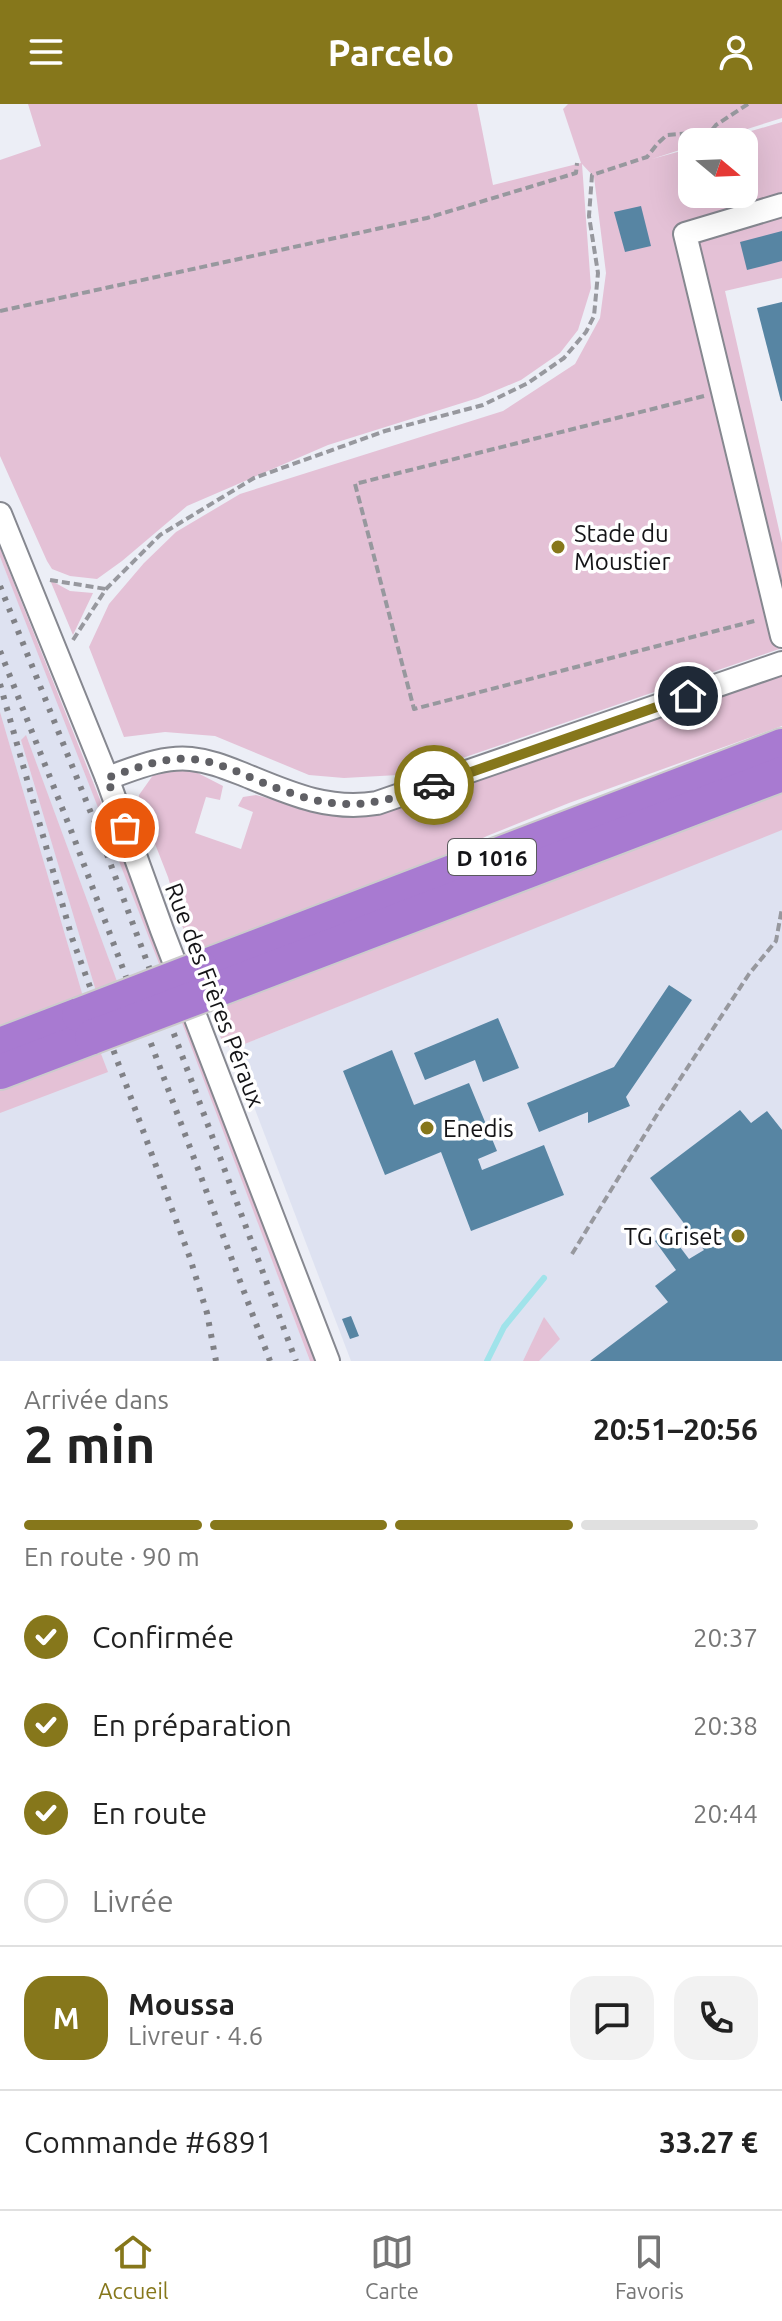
<!DOCTYPE html>
<html lang="fr">
<meta charset="utf-8">
<style>
:root{--surface:#fff;--page:#f2f2f2;--text:#222;--muted:#767676;--line:#e0e0e0;--accent:#86771b}
body{margin:0;font-family:Ubuntu,sans-serif;background:var(--page);color:var(--text);height:100vh;display:flex;flex-direction:column;font-size:30px;white-space:nowrap}
*{box-sizing:border-box;margin:0}
p{font-size:26px;color:var(--muted)}
.icon{flex:none;width:44px;height:44px;fill:none;stroke:currentColor;stroke-width:2;stroke-linecap:round;stroke-linejoin:round}
.map{position:relative;height:1257px;overflow:hidden}
.side{display:flex;flex-direction:column;background:var(--surface);flex:1}
.side>*{flex:none}
.needle{width:52px;rotate:109deg}
.buttons{position:absolute;left:678px;top:24px;display:grid;gap:16px}
.buttons a{display:grid;place-items:center;width:80px;height:80px;border-radius:16px;background:var(--surface);box-shadow:0 8px 32px #0002;font-size:40px}
.pin{position:absolute;display:grid;place-items:center;width:68px;height:68px;color:#fff;margin:-34px;border:4px solid #fff;border-radius:50%;box-shadow:0 2px 8px #0007}
.courier{position:absolute;display:grid;place-items:center;width:80px;height:80px;margin:-40px;border:6px solid #86771b;border-radius:50%;background:#fff;color:#222;box-shadow:0 2px 10px #0007}
.summary em{font-style:normal;font-weight:700}
.summary div{display:flex;flex-direction:column-reverse}
.summary{display:flex;align-items:center;justify-content:space-between;height:136px;padding:0 24px}
h1{font-size:52px;font-weight:700;line-height:60px}
.bar{display:grid;grid-template-columns:repeat(4,1fr);gap:12px 8px;align-content:center;height:96px;padding:0 24px}
.bar i{height:10px;border-radius:6px;background:var(--line)}
.bar .on{background:var(--accent)}
.bar p{grid-column:span 4}
.line{display:flex;align-items:center;gap:20px;padding:0 24px;border-top:2px solid var(--line)}
.line div{flex:1}
.round{display:grid;place-items:center;flex:none;width:84px;height:84px;border-radius:24px;background:var(--page)}
ol{padding:0 24px;list-style:none}
li{display:flex;align-items:center;gap:24px;height:88px}
li p{margin-inline-start:auto}
li .icon{padding:8px;border-radius:50%;background:var(--accent);color:#fff;stroke-width:4}
li:last-child{color:var(--muted)}
li i{width:44px;height:44px;border:4px solid var(--line);border-radius:50%}
header{display:flex;justify-content:space-between;align-items:center;height:104px;padding:0 24px;background:var(--accent);color:#fff;font-size:36px;font-weight:700}
.tabs{display:flex;justify-content:space-around;align-items:center;height:112px;border-top:2px solid var(--line);background:var(--surface);font-size:22px;color:var(--muted)}
.tabs a{display:grid;justify-items:center;gap:4px}
.tabs .on{color:var(--accent)}
.map>svg:first-child{display:block}
.built{fill:#dee2f1}
.green{fill:#e4c1d6}
.lines{fill:none;stroke-linecap:round;stroke-linejoin:round}
.stream{stroke:#a0e3ea;stroke-width:6}
.building{fill:#5785a3}
.minor-casing{stroke:#868890;stroke-width:26}
.highway-casing{stroke:#cbcbcc;stroke-width:38}
.path{stroke:#97989e;stroke-width:4;stroke-dasharray:8 4;stroke-linecap:butt}
.minor{stroke:#fff;stroke-width:22}
.highway{stroke:#a87ad1;stroke-width:34}
.rail{stroke:#808186;stroke-width:6;stroke-dasharray:4 8;stroke-linecap:butt}
.highway-bridge-casing{stroke:#cbcbcc;stroke-width:38;stroke-linecap:butt}
.highway-bridge{stroke:#a87ad1;stroke-width:34}
.done{stroke:#606065;stroke-width:8;stroke-dasharray:0 14.4}
.route{stroke:#86771b;stroke-width:10}
.poi-dot{fill:#86771b;stroke:#fff;stroke-width:3}
.labels{text-anchor:middle;dominant-baseline:central;stroke-width:7;stroke-linejoin:round;paint-order:stroke}
.shield{fill:#fff;stroke:#5a5a5d;stroke-width:2}
.shield-label{font-size:22px;font-weight:bold;fill:#141417}
.poi-label{font-size:24px;fill:#141417;stroke:#fff;text-anchor:start}
.street-label{font-size:24px;fill:#141417;stroke:#fff}
</style>
<header><svg class="icon" aria-label="menu" viewBox="0 0 24 24"><path d="M4 6h16M4 12h16M4 18h16"/></svg>Parcelo<svg class="icon" aria-label="person" viewBox="0 0 24 24"><circle cx="12" cy="8" r="4"/><path d="M4 21q1-7 8-7t8 7"/></svg></header>
<div class="map">
<svg width="782" height="1257" viewBox="0 0 782 1257">
<rect width="100%" height="100%" fill="#eceef6"/>
<g class="built">
<path d="M0,453L112,731L310,1257H0V1005L59,841L0,642Z"/>
<path d="M782,724V1257H351L232,945Z"/>
</g>
<g class="green">
<path d="M28,0H477L493,81L581,59L563,5L568,0H782V14L706,38H692V42L652,55L692,44V90H744V38H714L782,18V174L725,187L782,439V544L416,670L344,674L309,671L215,632L165,628L124,633L89,543L109,500L144,459L176,428L240,390L503,307L575,260L600,214L606,169L594,73L582,60L591,184L578,226L560,249L521,276L478,294L328,341L187,402L122,457L97,475L70,472L52,465L47,457L0,352V56L41,42Z"/>
<path d="M0,444L165,859L160,862L0,453Z"/>
<path d="M50,476L70,487L93,489L73,531Z"/>
<path d="M782,571V622L569,699L487,732L416,766L195,853L190,848L168,773L139,699V691L156,667L190,665L223,682L220,696L206,693L195,729L241,745L253,708L238,702L243,693L256,691L323,709L375,712Z"/>
<path d="M0,608L84,896L0,925Z"/>
<path d="M26,631L118,880L96,887L21,636Z"/>
<path d="M782,689V726L232,945L222,938L212,904Z"/>
<path d="M185,914L324,1257H310L181,916Z"/>
<path d="M98,942L108,968L0,1009V982Z"/>
<path d="M544,1213L560,1235L539,1257H523Z"/>
</g>
<g class="lines">
<path class="stream" d="M487,1257L504,1223L544,1174"/>
</g>
<g class="building">
<path d="M641,102L651,142L625,148L614,108Z"/>
<path d="M782,127V157L747,166L740,138Z"/>
<path d="M782,198V297H781L757,204Z"/>
<path d="M669,881L692,896L626,993L630,1002L588,1019V1008L539,1028L527,999L614,963Z"/>
<path d="M498,914L519,964L483,978L475,956L425,976L414,949Z"/>
<path d="M392,946L414,1001L469,979L497,1047L478,1055L482,1066L544,1041L564,1091L471,1127L441,1048L385,1071L343,967Z"/>
<path d="M740,1006L751,1019L767,1007L782,1026V1257H590L668,1198L655,1182L676,1166L655,1137L668,1127L689,1155L704,1146L650,1074Z"/>
<path d="M351,1212L359,1232L350,1235L342,1215Z"/>
</g>
<g class="lines">
<defs>
<g id="minor">
<path d="M782,101L685,130L782,532"/>
<path d="M0,410L107,674L162,826L328,1257"/>
<path d="M107,674C134,665 162,652 191,655C211,657 227,664 245,671C289,689 328,707 377,699L782,559"/>
</g>
<g id="highway">
<path d="M201,864L782,642"/>
<path d="M208,889L782,670"/>
<path d="M0,941L79,911"/>
<path d="M0,968L92,933"/>
</g>
</defs>
<use href="#minor" class="minor-casing"/>
<use href="#highway" class="highway-casing"/>
<g class="path">
<path d="M0,207L427,114L576,69L577,59"/>
<path d="M704,292L355,380L414,605L758,516"/>
<path d="M50,476L106,485"/>
<path d="M73,536L106,485L160,431L254,374L385,327L483,301L528,279L564,254L586,228L594,212L598,169L589,112L592,71L647,53L658,39L667,31L691,29L707,32L716,21L748,0"/>
<path d="M572,1150L661,1004L749,870L776,837L782,804"/>
</g>
<use href="#minor" class="minor"/>
<use href="#highway" class="highway"/>
<g class="rail">
<path d="M0,482L99,729L296,1257"/>
<path d="M0,547L74,734L270,1257"/>
<path d="M0,580L72,834L190,1154L207,1209L216,1257"/>
</g>
<defs>
<g id="highway-bridge">
<path d="M79,911L201,864"/>
<path d="M92,933L208,889"/>
</g>
</defs>
<use href="#highway-bridge" class="highway-bridge-casing"/>
<use href="#highway-bridge" class="highway-bridge"/>
</g>
<g class="lines">
<path class="done" d="M125,724L107,674C134,665 161,653 191,655C216,657 238,668 261,678C334,707 360,707 434,681"/>
<path class="route" d="M434,681L688,592"/>
</g>
<g class="poi-dot">
<circle cx="558" cy="443" r="8"/>
<circle cx="427" cy="1024" r="8"/>
<circle cx="738" cy="1132" r="8"/>
</g>
<g class="labels">
<rect class="shield" x="448" y="735" width="88" height="36" rx="6"/>
<g class="shield-label">
<text x="492" y="753">D 1016</text>
</g>
<g class="poi-label">
<text x="574" y="429">Stade du<tspan x="574" dy="28">Moustier</tspan></text>
<text x="443" y="1024">Enedis</text>
<text x="722" y="1132" text-anchor="end">TG Griset</text>
</g>
<g class="street-label">
<text transform="translate(215 891) rotate(69)">Rue des Frères Péraux</text>
</g>
</g>
</svg>
<div class="buttons">
<a><svg class="needle" viewBox="-14 -14 28 28"><path d="M0-13l5 13h-10z" fill="#e53935"/><path d="M0 13l5-13h-10z" fill="#767676"/></svg></a>
</div>
<div class="pin" style="left:125px;top:724px;background:#ea580c"><svg class="icon" aria-label="bag" viewBox="0 0 24 24"><path d="M5 8h14l-1 12H6zM9 8a3 3 0 0 1 6 0"/></svg></div>
<div class="pin" style="left:688px;top:592px;background:#1f2937"><svg class="icon" aria-label="home" viewBox="0 0 24 24"><path d="M3 11l9-7 9 7M6 9v11h12V9"/></svg></div>
<div class="courier" style="left:434px;top:681px"><svg class="icon" aria-label="car" viewBox="0 0 24 24"><path d="M5 17H2v-5l4-1 3-4h7l3 4 3 1v5h-3M9 17h6M6 11h13"/><circle cx="7" cy="17" r="2"/><circle cx="17" cy="17" r="2"/></svg></div>
</div>
<section class="side">
<div class="summary"><div><h1>2 min</h1><p>Arrivée dans</p></div><em>20:51–20:56</em></div>
<div class="bar"><i class="on"></i><i class="on"></i><i class="on"></i><i></i><p>En route · 90 m</p></div>
<ol>
<li><svg class="icon" aria-label="check" viewBox="0 0 24 24"><path d="M5 12l5 5 9-10"/></svg>Confirmée<p>20:37</p></li>
<li><svg class="icon" aria-label="check" viewBox="0 0 24 24"><path d="M5 12l5 5 9-10"/></svg>En préparation<p>20:38</p></li>
<li><svg class="icon" aria-label="check" viewBox="0 0 24 24"><path d="M5 12l5 5 9-10"/></svg>En route<p>20:44</p></li>
<li><i></i>Livrée</li>
</ol>
<div class="line" style="height:144px"><b class="round" style="background:var(--accent);color:#fff">M</b><div><b>Moussa</b><p>Livreur · 4.6</p></div><a class="round"><svg class="icon" aria-label="chat" viewBox="0 0 24 24"><path d="M4 5h16v11H9l-5 4z"/></svg></a><a class="round"><svg class="icon" aria-label="phone" viewBox="0 0 24 24"><path d="M5 4h4l2 5-3 2q2 4 5 5l2-3 5 2v4C11 20 4 13 5 4z"/></svg></a></div>
<div class="line" style="height:104px"><div>Commande #6891</div><b>33.27 €</b></div>
</section>
<nav class="tabs">
<a class="on"><svg class="icon" aria-label="home" viewBox="0 0 24 24"><path d="M3 11l9-7 9 7M6 9v11h12V9"/></svg>Accueil</a>
<a><svg class="icon" aria-label="map" viewBox="0 0 24 24"><path d="M3 6l6-2 6 2 6-2v14l-6 2-6-2-6 2zM9 4v14M15 6v14"/></svg>Carte</a>
<a><svg class="icon" aria-label="saved" viewBox="0 0 24 24"><path d="M7 4h10v16l-5-4-5 4z"/></svg>Favoris</a>
</nav>
